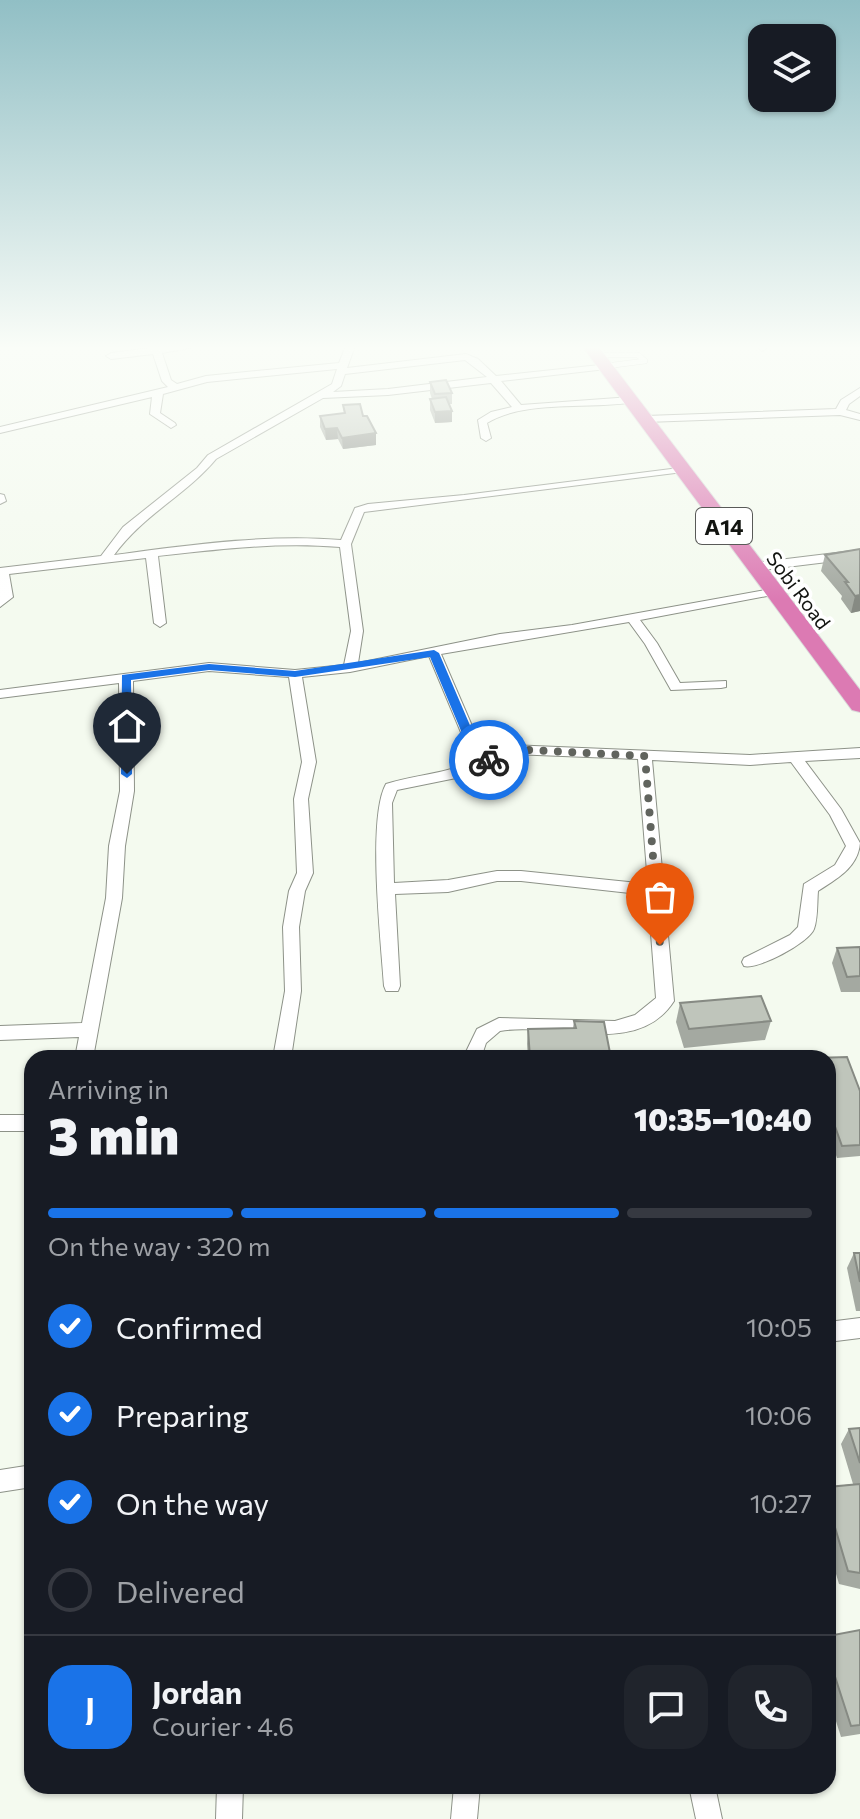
<!DOCTYPE html>
<meta charset="utf-8">
<style>
:root{--surface:#171b24;--page:#20242c;--text:#f1f3f6;--muted:#9ea1a6;--line:#363941;--accent:#1a73e8}
body{margin:0;font-family:Commissioner,sans-serif;background:var(--page);color:var(--text);height:100vh;display:flex;flex-direction:column;font-size:30px;white-space:nowrap}
*{box-sizing:border-box;margin:0}
p{font-size:26px;color:var(--muted)}
.icon{flex:none;width:44px;height:44px;fill:none;stroke:currentColor;stroke-width:2;stroke-linecap:round;stroke-linejoin:round}
.map{position:relative;flex:1;overflow:hidden}
.panel{position:absolute;left:24px;top:1050px;width:812px;height:744px;display:flex;flex-direction:column;background:var(--surface);border-radius:24px;box-shadow:0 2px 6px #0004}
.panel>*{flex:none}
.buttons{position:absolute;left:748px;top:24px;display:grid;gap:16px}
.buttons a{display:grid;place-items:center;width:88px;height:88px;border-radius:16px;background:var(--surface);box-shadow:0 2px 6px #0004;font-size:40px}
.pin{position:absolute;display:grid;place-items:center;width:68px;height:68px;color:#fff;margin:-82px -34px;border-radius:50% 50% 50% 0;rotate:-45deg;box-shadow:0 0 8px #0007}
.pin .icon{rotate:45deg}
.courier{position:absolute;display:grid;place-items:center;width:80px;height:80px;margin:-40px;border:6px solid #1a73e8;border-radius:50%;background:#fff;color:#222;box-shadow:0 2px 10px #0007}
.head em{font-style:normal;font-weight:800}
.head div{display:flex;flex-direction:column-reverse}
.head{display:flex;align-items:center;justify-content:space-between;height:136px;padding:0 24px}
h1{font-size:52px;font-weight:800;line-height:60px}
.bar{display:grid;grid-template-columns:repeat(4,1fr);gap:12px 8px;align-content:center;height:96px;padding:0 24px}
.bar i{height:10px;border-radius:6px;background:var(--line)}
.bar .current{background:var(--accent)}
.bar p{grid-column:span 4}
.line{display:flex;align-items:center;gap:20px;padding:0 24px;border-top:2px solid var(--line)}
.line div{flex:1}
.round{display:grid;place-items:center;flex:none;width:84px;height:84px;border-radius:24px;background:var(--page)}
ol{padding:0 24px;list-style:none}
li{display:flex;align-items:center;gap:24px;height:88px}
li p{margin-inline-start:auto}
li .icon{padding:8px;border-radius:50%;background:var(--accent);color:#fff;stroke-width:4}
li:last-child{color:var(--muted)}
li i{width:44px;height:44px;border:4px solid var(--line);border-radius:50%}
.map>svg:first-child{display:block}
.lines{fill:none;stroke-linecap:round;stroke-linejoin:round}
.service-casing{stroke:#8d9288;stroke-width:6}
.minor-casing{stroke:#8d9288;stroke-width:2}
.trunk-casing{stroke:#d9d9d9;stroke-width:2}
.service{stroke:#fff;stroke-width:5}
.minor{fill:#fff;fill-rule:evenodd}
.trunk{fill:#dc7ab3;fill-rule:evenodd}
.wall{fill:#a4a9a1}
.shaded-wall{fill:#868a83}
.building{fill:#bfc5bb;stroke:#868a83;stroke-width:2}
.route{fill:#1a73e8}
.done{stroke:#61645e;stroke-width:8;stroke-dasharray:0 14.4}
.labels{text-anchor:middle;dominant-baseline:central;stroke-width:7;stroke-linejoin:round;paint-order:stroke}
.far-street-label{font-size:20px;fill:#121410;stroke:#fff}
.shield{fill:#fff;stroke:#595a58;stroke-width:2}
.shield-label{font-size:22px;font-weight:bold;fill:#121410}
</style>
<div class="map">
<svg width="860" height="1819" viewBox="0 0 860 1819">
<rect width="100%" height="100%" fill="#f4faef"/>
<g class="lines">
<defs>
<path id="service" d="M598,355H638L645,361L606,366"/>
<g id="minor">
<path d="M150,346H200L162,353L171,380L177,384L206,376L339,363L346,346H355L347,368L466,354L478,359L496,376L609,364V368L606,369L501,381L521,405L631,397L636,400L635,402C590,410 526,399 487,423L491,438L486,441L481,438L478,420L491,412L512,407L491,383L388,395L323,398L216,459C185,496 144,514 114,555C190,545 264,534 341,540L355,508L368,504L464,495L687,467V471L683,472L364,512L351,544L363,631L358,663L500,634L572,625L776,588L778,591L772,595L640,620L657,643L680,683L726,681V687L721,688L671,690L645,644L629,622L441,654L485,756L510,745L750,755L860,748V758L805,761L841,809L860,843C858,868 836,879 818,891C817,902 818,918 814,929C809,943 757,970 744,966L742,962L744,958L790,935L798,927L804,884L835,865L846,846L830,815L791,762L750,765L652,760L674,1001C637,1059 554,1021 500,1031L486,1043L481,1058H463L477,1029L499,1018L615,1021L635,1015L656,998L648,895L521,881H497L448,892L395,894L400,986L398,991H386L384,986C381,941 367,818 386,784C414,775 446,774 473,761L429,656L350,672L302,677L316,762L308,799L313,873L305,891L299,927L301,991L291,1058H273L285,991L283,927L289,891L297,873L294,799L302,762L289,677L209,671L133,681L134,791L125,846L122,898L93,1058H75L79,1037L0,1040V1026L82,1023L106,898L109,846L120,791L119,683L0,698V690L209,663L295,670L344,665L351,631L340,547C278,542 219,549 158,556L166,623L160,627L154,623L146,558L9,574L13,597L0,607V568L101,556L123,527L197,468L208,455L332,384L337,369L207,382L163,394L160,413L175,423L176,425L171,428L150,414L152,397L0,433V427L168,387L162,381L153,354L111,359L106,356L111,353L151,348ZM465,360L487,377L388,389L333,392L341,386L345,374ZM512,754L638,759L648,884L521,871H497L448,880L394,883L392,803L397,790L466,776Z"/>
<path d="M755,346H765L767,348L762,351Z"/>
<path d="M860,388V396L849,404L846,410L860,414V420L840,415L646,422L641,419L646,416L836,409L841,400Z"/>
<path d="M0,494L4,495L6,501L0,504Z"/>
<path d="M860,550V558L754,571L748,567L754,563Z"/>
<rect x="0" y="1115" width="32" height="16"/>
<path d="M860,1318V1338L828,1342V1322Z"/>
<path d="M32,1465V1487L0,1492V1470Z"/>
<path d="M217,1786H243L242,1819H216Z"/>
<path d="M454,1786H480L477,1819H451Z"/>
<path d="M689,1786H715L722,1819H696Z"/>
</g>
<path id="trunk" d="M582,346H598L860,690V712L852,710Z"/>
</defs>
<use href="#service" class="service-casing"/>
<use href="#minor" class="minor-casing"/>
<use href="#trunk" class="trunk-casing"/>
<use href="#service" class="service"/>
<use href="#minor" class="minor"/>
<use href="#trunk" class="trunk"/>
</g>
<g class="wall">
<path d="M430,382L452,393V404H449L452,411V422L435,423L430,410V399H432L430,393Z"/>
<path d="M343,405L363,416L376,445L343,449L338,439L326,440L320,427V416L344,413Z"/>
<path d="M860,549V611L851,613L841,599L842,596L821,571L825,555Z"/>
<path d="M860,947V992H841L832,963L837,948Z"/>
<path d="M680,1003L771,1021L765,1040L684,1048L676,1022Z"/>
<path d="M574,1021L611,1058H528L527,1044L528,1029L573,1028Z"/>
<path d="M828,1058L860,1091V1156L837,1158L828,1132Z"/>
<path d="M854,1253H860V1311H856L847,1268Z"/>
<path d="M860,1428V1589L839,1584L828,1547V1487L853,1484L841,1444L849,1429Z"/>
<path d="M860,1630V1734L841,1737L828,1696V1636Z"/>
</g>
<g class="shaded-wall">
<path d="M452,411V422L435,423V412Z"/>
<path d="M337,428L338,439L326,440L325,429Z"/>
<path d="M376,433V445L343,449L342,438Z"/>
<path d="M860,595V611L851,613L855,596Z"/>
</g>
<g class="building">
<path d="M446,380L452,393L435,394L430,382Z"/>
<path d="M446,397L452,411L435,412L430,399Z"/>
<path d="M360,404L363,416H367L376,433L342,438L337,428L325,429L320,416L345,413L343,405Z"/>
<path d="M860,549V595L855,596L845,582H848L825,555Z"/>
<path d="M860,947V976L847,977L837,948Z"/>
<path d="M761,996L771,1021L689,1029L680,1003Z"/>
<path d="M574,1021L604,1022L611,1058H530L528,1029L576,1028Z"/>
<path d="M847,1057L860,1091V1145L842,1146L828,1107V1058H814Z"/>
<path d="M854,1253H860V1282Z"/>
<path d="M860,1428V1463L849,1429Z"/>
<path d="M860,1484V1573L848,1571L828,1504V1487Z"/>
<path d="M860,1630V1725L851,1726L828,1655V1636Z"/>
</g>
<linearGradient id="sky" x2="0" y2="1"><stop stop-color="#91bfc5"/><stop offset="0.58" stop-color="#fafdf8"/><stop offset="1" stop-color="#fafdf8" stop-opacity="0"/></linearGradient>
<rect width="860" height="600" fill="url(#sky)"/>
<path class="route" d="M434,650L439,653L484,758L495,760L485,766L475,764L430,657L295,677L209,670L131,680L132,774L127,778L121,774L122,675L209,664L295,671Z"/>
<g class="lines">
<path class="done" d="M489,760L502,751L510,749L645,756L660,945"/>
</g>
<g class="labels">
<g class="far-street-label">
<text transform="translate(799 590) rotate(53)">Sobi Road</text>
</g>
<rect class="shield" x="696" y="508" width="56" height="36" rx="6"/>
<g class="shield-label">
<text x="724" y="526">A14</text>
</g>
</g>
</svg>
<div class="buttons">
<a><svg class="icon" aria-label="layers" viewBox="0 0 24 24"><path d="M12 4l9 5-9 5-9-5zM3 14l9 5 9-5"/></svg></a>
</div>
<div class="pin" style="left:660px;top:945px;background:#ea580c"><svg class="icon" aria-label="bag" viewBox="0 0 24 24"><path d="M5 8h14l-1 12H6zM9 8a3 3 0 0 1 6 0"/></svg></div>
<div class="pin" style="left:127px;top:774px;background:#1f2937"><svg class="icon" aria-label="home" viewBox="0 0 24 24"><path d="M3 11l9-7 9 7M6 9v11h12V9"/></svg></div>
<div class="courier" style="left:489px;top:760px"><svg class="icon" aria-label="bike" viewBox="0 0 24 24"><circle cx="6" cy="16" r="4"/><circle cx="18" cy="16" r="4"/><path d="M6 16l4-8h5l3 8M10 8l3 8H6M13 5h3"/></svg></div>
<section class="panel">
<div class="head"><div><h1>3 min</h1><p>Arriving in</p></div><em>10:35–10:40</em></div>
<div class="bar"><i class="current"></i><i class="current"></i><i class="current"></i><i></i><p>On the way · 320 m</p></div>
<ol>
<li><svg class="icon" aria-label="check" viewBox="0 0 24 24"><path d="M5 12l5 5 9-10"/></svg>Confirmed<p>10:05</p></li>
<li><svg class="icon" aria-label="check" viewBox="0 0 24 24"><path d="M5 12l5 5 9-10"/></svg>Preparing<p>10:06</p></li>
<li><svg class="icon" aria-label="check" viewBox="0 0 24 24"><path d="M5 12l5 5 9-10"/></svg>On the way<p>10:27</p></li>
<li><i></i>Delivered</li>
</ol>
<div class="line" style="height:144px"><b class="round" style="background:var(--accent);color:#fff">J</b><div><b>Jordan</b><p>Courier · 4.6</p></div><a class="round"><svg class="icon" aria-label="chat" viewBox="0 0 24 24"><path d="M4 5h16v11H9l-5 4z"/></svg></a><a class="round"><svg class="icon" aria-label="phone" viewBox="0 0 24 24"><path d="M5 4h4l2 5-3 2q2 4 5 5l2-3 5 2v4C11 20 4 13 5 4z"/></svg></a></div>
</section>
</div>
